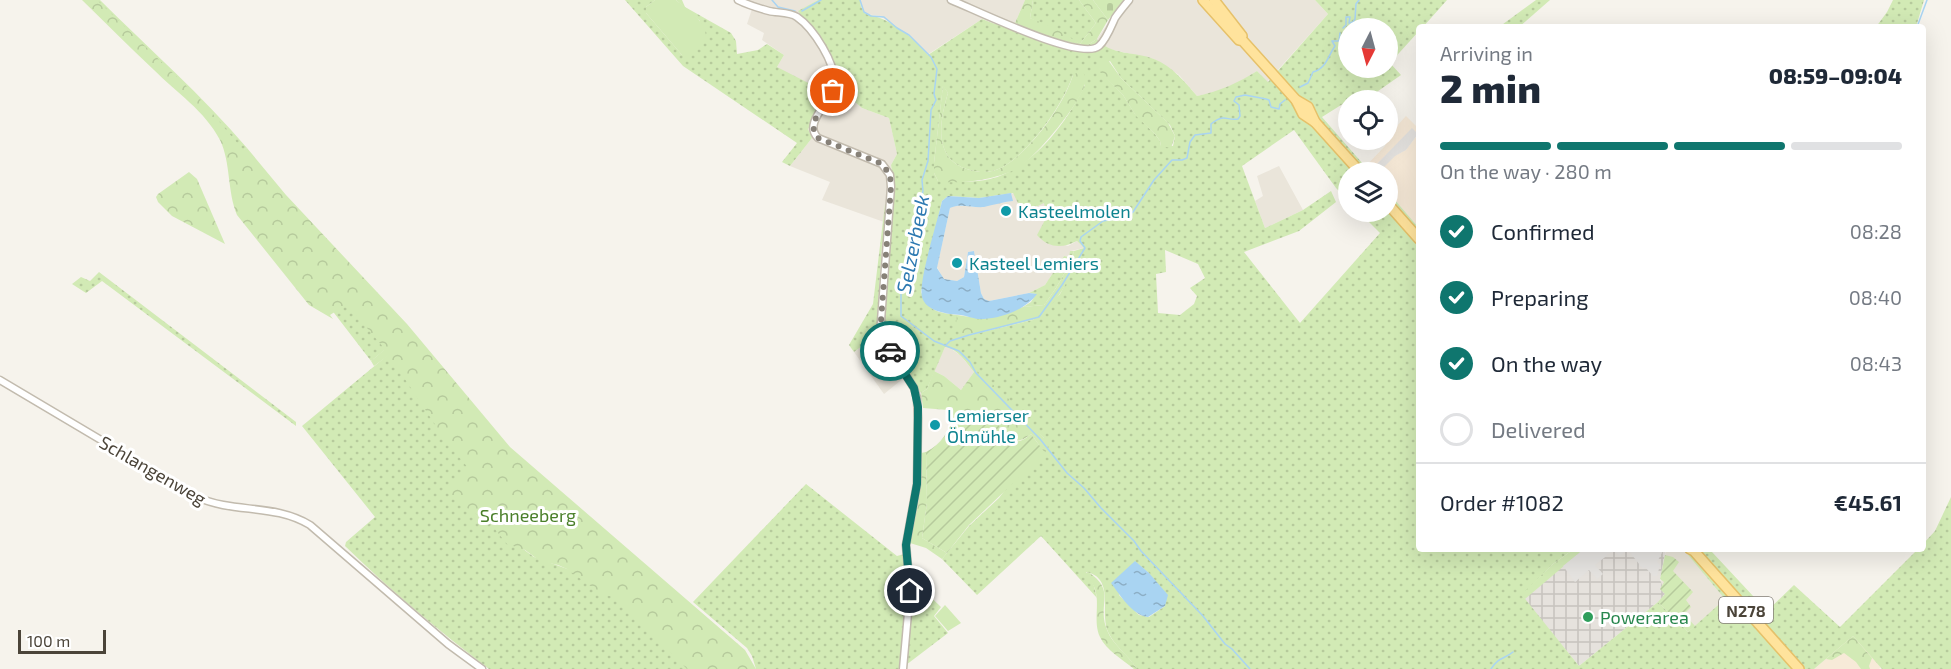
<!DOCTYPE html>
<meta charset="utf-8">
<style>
:root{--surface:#fff;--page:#f6f6f7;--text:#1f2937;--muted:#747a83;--line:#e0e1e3;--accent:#0f766e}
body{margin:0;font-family:"Exo 2",sans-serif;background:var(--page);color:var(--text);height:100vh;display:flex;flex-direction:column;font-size:22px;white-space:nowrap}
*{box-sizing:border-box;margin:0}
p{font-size:20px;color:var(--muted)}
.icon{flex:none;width:33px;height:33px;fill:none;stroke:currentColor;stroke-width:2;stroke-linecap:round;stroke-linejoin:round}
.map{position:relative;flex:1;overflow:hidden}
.details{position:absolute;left:1416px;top:24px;width:510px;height:528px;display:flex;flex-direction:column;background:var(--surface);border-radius:6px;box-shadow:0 6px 24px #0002}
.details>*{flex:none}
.needle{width:39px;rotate:186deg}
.fabs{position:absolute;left:1338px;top:18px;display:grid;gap:12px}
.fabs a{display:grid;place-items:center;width:60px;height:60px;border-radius:50%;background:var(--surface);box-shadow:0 6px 24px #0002;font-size:30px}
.scale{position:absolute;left:18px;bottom:15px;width:88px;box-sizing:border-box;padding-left:6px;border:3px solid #4b4439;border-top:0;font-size:16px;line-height:21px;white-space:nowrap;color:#4b4439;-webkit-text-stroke:4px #fff;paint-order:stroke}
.pin{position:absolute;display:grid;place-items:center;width:51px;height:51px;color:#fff;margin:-26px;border:3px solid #fff;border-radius:50%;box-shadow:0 2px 6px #0007}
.courier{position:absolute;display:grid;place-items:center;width:60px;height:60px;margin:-30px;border:4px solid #0f766e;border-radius:50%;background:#fff;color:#222;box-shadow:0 2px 8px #0007}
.head em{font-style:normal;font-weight:800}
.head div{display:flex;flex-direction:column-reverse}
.head{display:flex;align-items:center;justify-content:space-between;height:102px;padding:0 24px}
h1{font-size:39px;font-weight:800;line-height:45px}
.bar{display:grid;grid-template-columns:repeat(4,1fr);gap:9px 6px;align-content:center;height:72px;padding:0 24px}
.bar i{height:8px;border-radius:4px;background:var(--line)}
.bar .on{background:var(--accent)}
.bar p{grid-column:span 4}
.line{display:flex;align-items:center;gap:15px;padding:0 24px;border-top:2px solid var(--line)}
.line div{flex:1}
ol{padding:0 24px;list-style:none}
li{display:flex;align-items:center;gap:18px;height:66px}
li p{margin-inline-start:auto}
li .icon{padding:6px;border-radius:50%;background:var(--accent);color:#fff;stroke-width:4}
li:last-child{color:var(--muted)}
li i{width:33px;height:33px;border:3px solid var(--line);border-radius:50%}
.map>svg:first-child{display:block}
.residential{fill:#eae5da}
.commercial{fill:#f7ead8;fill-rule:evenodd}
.industrial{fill:url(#industrial-grid)}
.grass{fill:url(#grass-dots);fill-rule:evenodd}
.forest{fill:url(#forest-crowns)}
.cemetery{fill:url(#cemetery-stones)}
.garden{fill:url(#garden-furrows)}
.pitch{fill:#d2eab5}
.parking{fill:#e5e3e0}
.water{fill:url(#water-ripples)}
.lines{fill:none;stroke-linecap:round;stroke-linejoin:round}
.stream{stroke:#a9d4f2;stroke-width:1.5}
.street-casing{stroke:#c2bbae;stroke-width:9}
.primary-casing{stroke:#e6c16a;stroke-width:12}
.street{stroke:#fff;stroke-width:6}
.primary{stroke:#ffe39c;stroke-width:9}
.done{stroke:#878178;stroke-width:6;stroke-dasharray:0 10.8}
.route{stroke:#0f766e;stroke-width:8}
.culture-dot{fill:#0f9aa8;stroke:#fff;stroke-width:2}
.leisure-dot{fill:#2e9e5b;stroke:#fff;stroke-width:2}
.labels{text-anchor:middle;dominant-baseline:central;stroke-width:6;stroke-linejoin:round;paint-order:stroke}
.shield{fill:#fff;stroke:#817c74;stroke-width:1.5}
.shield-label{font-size:16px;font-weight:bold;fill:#4b4439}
.culture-label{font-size:18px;fill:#0d838f;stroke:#fff;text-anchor:start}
.street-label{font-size:18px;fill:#4b4439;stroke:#fff}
.park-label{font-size:18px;fill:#4a7f2a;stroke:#fff}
.leisure-label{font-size:18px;fill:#27864d;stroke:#fff;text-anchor:start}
.water-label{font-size:20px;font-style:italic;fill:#2e7ab2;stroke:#fff}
</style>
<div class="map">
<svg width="1951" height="669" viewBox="0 0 1951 669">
<defs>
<pattern id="industrial-grid" width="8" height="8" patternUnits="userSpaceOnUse" patternTransform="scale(1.5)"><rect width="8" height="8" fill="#e6e2dd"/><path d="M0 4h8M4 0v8" fill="none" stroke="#c7c3be"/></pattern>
<pattern id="grass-dots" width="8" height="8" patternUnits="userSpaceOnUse" patternTransform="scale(1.5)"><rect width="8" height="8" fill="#d2eab5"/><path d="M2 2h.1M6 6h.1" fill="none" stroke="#b6ca9c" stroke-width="1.8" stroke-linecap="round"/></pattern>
<pattern id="forest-crowns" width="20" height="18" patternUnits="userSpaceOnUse" patternTransform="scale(1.5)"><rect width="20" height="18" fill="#d2eab5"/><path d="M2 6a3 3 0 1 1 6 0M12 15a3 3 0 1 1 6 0" fill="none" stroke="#b6ca9c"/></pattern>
<pattern id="cemetery-stones" width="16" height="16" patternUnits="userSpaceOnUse" patternTransform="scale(1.5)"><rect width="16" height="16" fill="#d2eab5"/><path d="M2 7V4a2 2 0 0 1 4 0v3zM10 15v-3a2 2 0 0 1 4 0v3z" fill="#b6ca9c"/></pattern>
<pattern id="garden-furrows" width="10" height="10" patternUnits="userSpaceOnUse" patternTransform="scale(1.5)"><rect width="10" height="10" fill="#d2eab5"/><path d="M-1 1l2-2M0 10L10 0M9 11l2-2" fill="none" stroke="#b6ca9c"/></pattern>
<pattern id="water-ripples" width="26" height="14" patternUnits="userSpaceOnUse" patternTransform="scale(1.5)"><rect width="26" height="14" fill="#a9d4f2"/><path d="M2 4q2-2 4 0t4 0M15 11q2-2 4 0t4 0" fill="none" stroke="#8caec5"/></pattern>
</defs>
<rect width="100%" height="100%" fill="#f6f3ec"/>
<g class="residential">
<path d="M735,0H818L799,11L831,54L840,83L862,108L889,118L897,154L891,165L894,185L892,205L885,204L884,222L822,200L830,182L790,166L812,138L777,67L784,55L762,40L764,33L747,24L752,9Z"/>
<path d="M860,0H1025L1015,23L995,24L982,19L927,55L920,46L897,27L880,16L866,14L861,7Z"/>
<path d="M1124,0H1315L1328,14L1267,82L1257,71L1238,83L1215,92L1197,96L1179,75L1154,59L1104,48L1097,39Z"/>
<path d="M1279,166L1303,210L1265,228L1255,201L1263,196L1257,176Z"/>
<path d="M1011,193L1044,202L1046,218L1038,235L1068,246L1077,241L1084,248L1071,251L1069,257L1064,256L1045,285L1029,293L989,301L984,299L981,293L974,251L968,252L964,277L957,281L944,280L937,267L950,208L956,205L974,207L1012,201Z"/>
<path d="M879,340L905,377L884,394L854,352L866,343L870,346Z"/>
<path d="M945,347L950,348L961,356L974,372L961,390L944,376L934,371Z"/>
<path d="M1666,549H1683L1726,599L1688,632L1658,602Z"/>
</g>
<g class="commercial">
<path d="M1406,116L1419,129V228L1388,192V172H1370L1365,167L1385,146L1388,136ZM1412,129L1418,134L1406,150L1376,165Z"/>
<path d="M1853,636L1881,667L1879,669H1814Z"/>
</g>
<path class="industrial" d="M1574,549H1666L1660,579L1665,594L1658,602L1579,666L1521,595Z"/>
<g class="grass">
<path d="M94,0H100C149,49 202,95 247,148L244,150L403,335L371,361L301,270L228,137Z"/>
<path d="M625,0H655L646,7V13L682,55L700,21L676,0H682L685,7L731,33L736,41L737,54L758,50L767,44L784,55L777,67L828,93L808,129L812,138L790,166L782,162L797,143L683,66Z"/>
<path d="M818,0H860L861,7L866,14C890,18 912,36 928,55L982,19L995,24L1015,23L1053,38L1086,46L1097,39C1111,56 1135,51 1154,59C1172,66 1185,82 1197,96C1220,91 1238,83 1257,71L1268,82L1328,14L1315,0H1447L1423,27H1419V31L1390,63L1401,75L1371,96L1365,90L1322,117L1370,172H1348V200L1336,188L1294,130L1242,166L1265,228L1303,210L1331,191L1336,202L1299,231L1244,252L1300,323L1380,233L1359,212H1388V192L1419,228V549H1574L1553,564L1522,595L1579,666L1658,602L1688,632L1725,599L1688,555C1696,548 1703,547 1712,552L1767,611L1794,585L1840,627L1918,549H1923V544L1935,531L1951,497V669H1882L1853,636L1814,669H1137C1129,656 1115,647 1108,632C1099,613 1116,578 1086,572L1094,586L1097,598L1041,536L977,595L942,559L969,526L999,498L1044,438L977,372H974C966,362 958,349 945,347L927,389L921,393L882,333L894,185L891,165L897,154L889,118L862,108L839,88L840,83L831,54L798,11ZM1348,28H1388V68H1348ZM1110,61L1121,78L1170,125L1175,136L1173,146H1161L1160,141L1155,134L1135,114L1123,95L1097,68ZM1073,75L1085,85C1066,124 1033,168 990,179C974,183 955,181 938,181L934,173V163L943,86L948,93C939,123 933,160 970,170C981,173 990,173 1001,168C1029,153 1063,105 1073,75ZM1013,193L1023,213L1044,203L1046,218L1037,235C1049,249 1063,248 1077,241L1084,248L1060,294L1033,320L962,337L957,324V315C936,312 930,312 921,292L942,201L948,196L979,198ZM1165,250L1198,264L1205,278L1190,288L1197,296L1194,304L1180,315L1158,313L1156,274L1166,272ZM1135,562L1149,573L1165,606L1149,617L1139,615L1119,595Z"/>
<path d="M1033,0H1079L1096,23L1080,44L1030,18Z"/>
<path d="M1536,0H1550L1519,27H1499Z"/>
<path d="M1893,0H1924L1916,27H1876L1887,12Z"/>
<path d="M885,204L888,205L884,241L882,245L877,320L876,332L879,340L870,346L866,343L854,352L849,345L873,304Z"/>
<path d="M1070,251H1074C1067,271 1057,288 1044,305L1023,307L1031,302L1036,294L1029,293L1045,285L1064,256L1069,257Z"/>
<path d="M99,272L296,422V426L102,281L86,293L72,284L81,277L90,281Z"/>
<path d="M389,354L444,387L747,669H489C439,631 390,590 345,546L346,542L375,517L302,426ZM486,507L593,584L573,571L534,557L523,549Z"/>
<path d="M806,484L897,556L904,554L907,595L899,669H756L752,656L747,648L693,602Z"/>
<path d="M912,579L941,607L934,616L948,633L906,665L913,595Z"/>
</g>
<g class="forest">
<path d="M82,0H97L202,101L243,150L247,148L286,195L407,324L510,447L745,650L756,669H687L617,597L603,595L567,569L558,565L540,561L525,550L507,544L490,523L450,497L449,486L469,469L446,441L389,355L374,366L371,361L384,350L383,347L347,304L330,315L333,319L309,305L237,215C227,191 231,163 220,140C205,111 176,92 154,70C129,47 106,23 82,0Z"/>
<path d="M1025,0H1033L1030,18L1057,29L1080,44L1096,23L1079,0H1093L1108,20L1097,39L1086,46L1052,38L1015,23Z"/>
<path d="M1099,58L1108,60L1121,78L1168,123L1175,136L1171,148L1161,146L1160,141L1155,134L1136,116L1123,95L1096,68Z"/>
<path d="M1082,70C1085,75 1086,78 1085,83C1082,102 1036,157 1019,167C1001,179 959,185 938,181L934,173V163L943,85L948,93C939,123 933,160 970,170C981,173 990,173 1001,168C1029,153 1064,105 1073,75Z"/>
<path d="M189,172L197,179L225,244L172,216L158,202L156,197L158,194Z"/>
<path d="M1084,248C1071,273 1059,306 1033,320L961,337L956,324L957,315L983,319L1023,307L1044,305C1057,288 1067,271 1074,251Z"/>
<path d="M934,371L944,376L961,390L974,372L977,371L1006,396L1044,438L1048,446L1045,453L1031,434C1010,451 1005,432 992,418H971L970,423L965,424L959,421L948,410L923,408L921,393L927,389Z"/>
<path d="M926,452L927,503L922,538L947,553L942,559L926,548L910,543L919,499L921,453Z"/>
<path d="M1574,549H1584L1525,599L1521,595L1553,564Z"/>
<path d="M1088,572C1116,590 1098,603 1106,627C1111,644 1128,654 1137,669H1134C1123,660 1106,650 1100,637C1093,622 1100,605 1095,589C1093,583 1088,579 1085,574Z"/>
<path d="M1853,636L1872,658L1869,666L1870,669H1861L1856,662L1844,653L1832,660L1826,659Z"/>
</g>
<path class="cemetery" d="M1093,0H1124L1108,20Z"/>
<g class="garden">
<path d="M982,412C987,414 991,416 994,420C1007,433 1010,452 1031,434L1045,453L969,525L947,553L922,538L927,503L926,452C942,444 949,431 954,414L959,421L966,424L970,423L976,413Z"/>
<path d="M1665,555L1673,557L1679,562L1673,571L1693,592L1686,600L1691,607L1684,614L1695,626L1688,632L1658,602L1665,594L1660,589L1664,582L1660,579Z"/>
</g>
<g class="pitch">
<path d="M655,0H676C688,10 707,21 706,39L687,57L682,55L646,13V7Z"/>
<path d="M945,605L961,623L948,631L935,616Z"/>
</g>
<g class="parking">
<path d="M1412,128L1418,134L1406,150L1395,156L1381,170L1376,165Z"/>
<path d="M1584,549H1664L1657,562L1660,565L1657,576H1653L1645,567L1643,569L1628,550L1619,556L1614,550L1595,565L1603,574L1597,579L1589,570L1575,582L1563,566Z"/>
</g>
<g class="water">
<path d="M1011,193L1013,201C1003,202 993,205 984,207C972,208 960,203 950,208L937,268L944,279L957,281L964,277L968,252L974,251L981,293L984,299L989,301L1029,293L1037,294C1026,309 1003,318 984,319C976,320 968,316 961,315C948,314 926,312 922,297C918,282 938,220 942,201L948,196L979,198Z"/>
<path d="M1135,561L1149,573L1168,595L1165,606L1148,617C1132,615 1120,595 1111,583Z"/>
</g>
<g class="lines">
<g class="stream">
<path d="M772,0L778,7L795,11"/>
<path d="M860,0L864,12L871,16L884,17L897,28L909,35L931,57L937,69L934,94L936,100L931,110L928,161L922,180L923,191L901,292V316L934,341L959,351L970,362L976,373L1040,439L1067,473L1084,488L1101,508L1134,541L1141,551L1203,616L1225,644L1232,649L1250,669"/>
<path d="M802,11L821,0"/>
<path d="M1917,27L1927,0"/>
<path d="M1343,28L1346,25V17H1350L1349,23L1353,22L1355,19L1356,4L1359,0"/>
<path d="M1300,87L1308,83L1313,72C1326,69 1328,56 1335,46L1332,41H1339L1340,33"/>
<path d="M946,345L950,341L969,335L1039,317L1062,285L1085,248L1080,241L1081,237L1103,221L1125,217L1133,212L1154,180L1172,160H1182L1187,158L1190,142L1195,135L1211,133V124C1225,113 1226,121 1238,119L1240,116L1239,105L1234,101L1236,97L1245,95L1266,99L1269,100L1271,107L1279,109L1280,104L1285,100"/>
<path d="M1491,669C1500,656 1503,660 1513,652"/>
</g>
<defs>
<g id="street">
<path d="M738,0C748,5 758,8 769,11C777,13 790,12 797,17C813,28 837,64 834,85C832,101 802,123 818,138L882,164L890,175L891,187L880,334L914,388L917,398L918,418L917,484L906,545L910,591L903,669"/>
<path d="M951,0C974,9 1081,62 1099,46C1106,40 1111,27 1115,18C1119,12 1124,6 1129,0"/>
<path d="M0,380L197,497C235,514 273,503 310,525L448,644L482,669"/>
</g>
<g id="primary">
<path d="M1203,0L1239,40L1243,41L1296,100L1308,107L1315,122"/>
<path d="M1214,0L1242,36"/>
<path d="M1296,100L1303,114L1315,122L1360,172"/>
<path d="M1388,204L1419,239"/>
<path d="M1690,549L1694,551L1799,669"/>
</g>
</defs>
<use href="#street" class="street-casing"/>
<use href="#primary" class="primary-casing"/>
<use href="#street" class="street"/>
<use href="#primary" class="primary"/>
</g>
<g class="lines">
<path class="done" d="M833,91C825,103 805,125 818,138L882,164L890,175L891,187L880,334L890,351"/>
<path class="route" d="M890,351L914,388L918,407L917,484L906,545L910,591"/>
</g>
<g class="culture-dot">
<circle cx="1006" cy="211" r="6"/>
<circle cx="957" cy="263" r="6"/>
<circle cx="935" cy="425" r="6"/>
</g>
<circle class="leisure-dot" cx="1588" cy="617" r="6"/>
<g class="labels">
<rect class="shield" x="1719" y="597" width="54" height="26" rx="4.5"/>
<g class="shield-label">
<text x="1746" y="610">N278</text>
</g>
<g class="culture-label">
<text x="1018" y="211">Kasteelmolen</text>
<text x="969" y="263">Kasteel Lemiers</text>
<text x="947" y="415">Lemierser<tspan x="947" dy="21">Ölmühle</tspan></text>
</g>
<g class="street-label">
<text transform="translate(153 470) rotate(30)">Schlangenweg</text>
</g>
<g class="park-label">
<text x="528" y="515">Schneeberg</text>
</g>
<g class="leisure-label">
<text x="1600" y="617">Powerarea</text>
</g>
<g class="water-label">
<text transform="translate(912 244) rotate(-79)">Selzerbeek</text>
</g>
</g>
</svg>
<div class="fabs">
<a><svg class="needle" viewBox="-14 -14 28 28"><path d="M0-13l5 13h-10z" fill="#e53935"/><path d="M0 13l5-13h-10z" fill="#747a83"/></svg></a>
<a><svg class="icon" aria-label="locate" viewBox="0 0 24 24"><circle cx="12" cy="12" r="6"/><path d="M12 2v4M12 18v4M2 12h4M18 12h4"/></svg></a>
<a><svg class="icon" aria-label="layers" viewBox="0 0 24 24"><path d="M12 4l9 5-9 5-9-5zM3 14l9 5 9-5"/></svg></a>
</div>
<div class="scale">100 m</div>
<div class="pin" style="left:833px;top:91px;background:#ea580c"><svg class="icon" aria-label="bag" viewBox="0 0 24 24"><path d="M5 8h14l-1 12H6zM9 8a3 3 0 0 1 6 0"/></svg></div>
<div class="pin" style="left:910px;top:591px;background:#1f2937"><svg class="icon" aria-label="home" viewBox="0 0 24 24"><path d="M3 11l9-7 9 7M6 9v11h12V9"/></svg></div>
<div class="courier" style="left:890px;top:351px"><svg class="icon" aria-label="car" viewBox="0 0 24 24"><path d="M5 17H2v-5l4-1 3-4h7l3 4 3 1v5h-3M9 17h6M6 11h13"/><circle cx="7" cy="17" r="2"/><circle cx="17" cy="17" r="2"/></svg></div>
<section class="details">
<div class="head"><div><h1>2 min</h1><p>Arriving in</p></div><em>08:59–09:04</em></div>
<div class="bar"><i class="on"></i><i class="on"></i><i class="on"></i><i></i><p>On the way · 280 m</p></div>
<ol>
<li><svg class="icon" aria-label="check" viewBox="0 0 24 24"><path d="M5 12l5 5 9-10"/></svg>Confirmed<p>08:28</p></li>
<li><svg class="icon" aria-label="check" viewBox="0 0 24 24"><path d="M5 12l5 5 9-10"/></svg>Preparing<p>08:40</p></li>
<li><svg class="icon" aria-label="check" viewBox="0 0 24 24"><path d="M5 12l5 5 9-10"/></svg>On the way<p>08:43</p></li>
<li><i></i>Delivered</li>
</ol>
<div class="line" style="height:78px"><div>Order #1082</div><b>€45.61</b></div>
</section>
</div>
